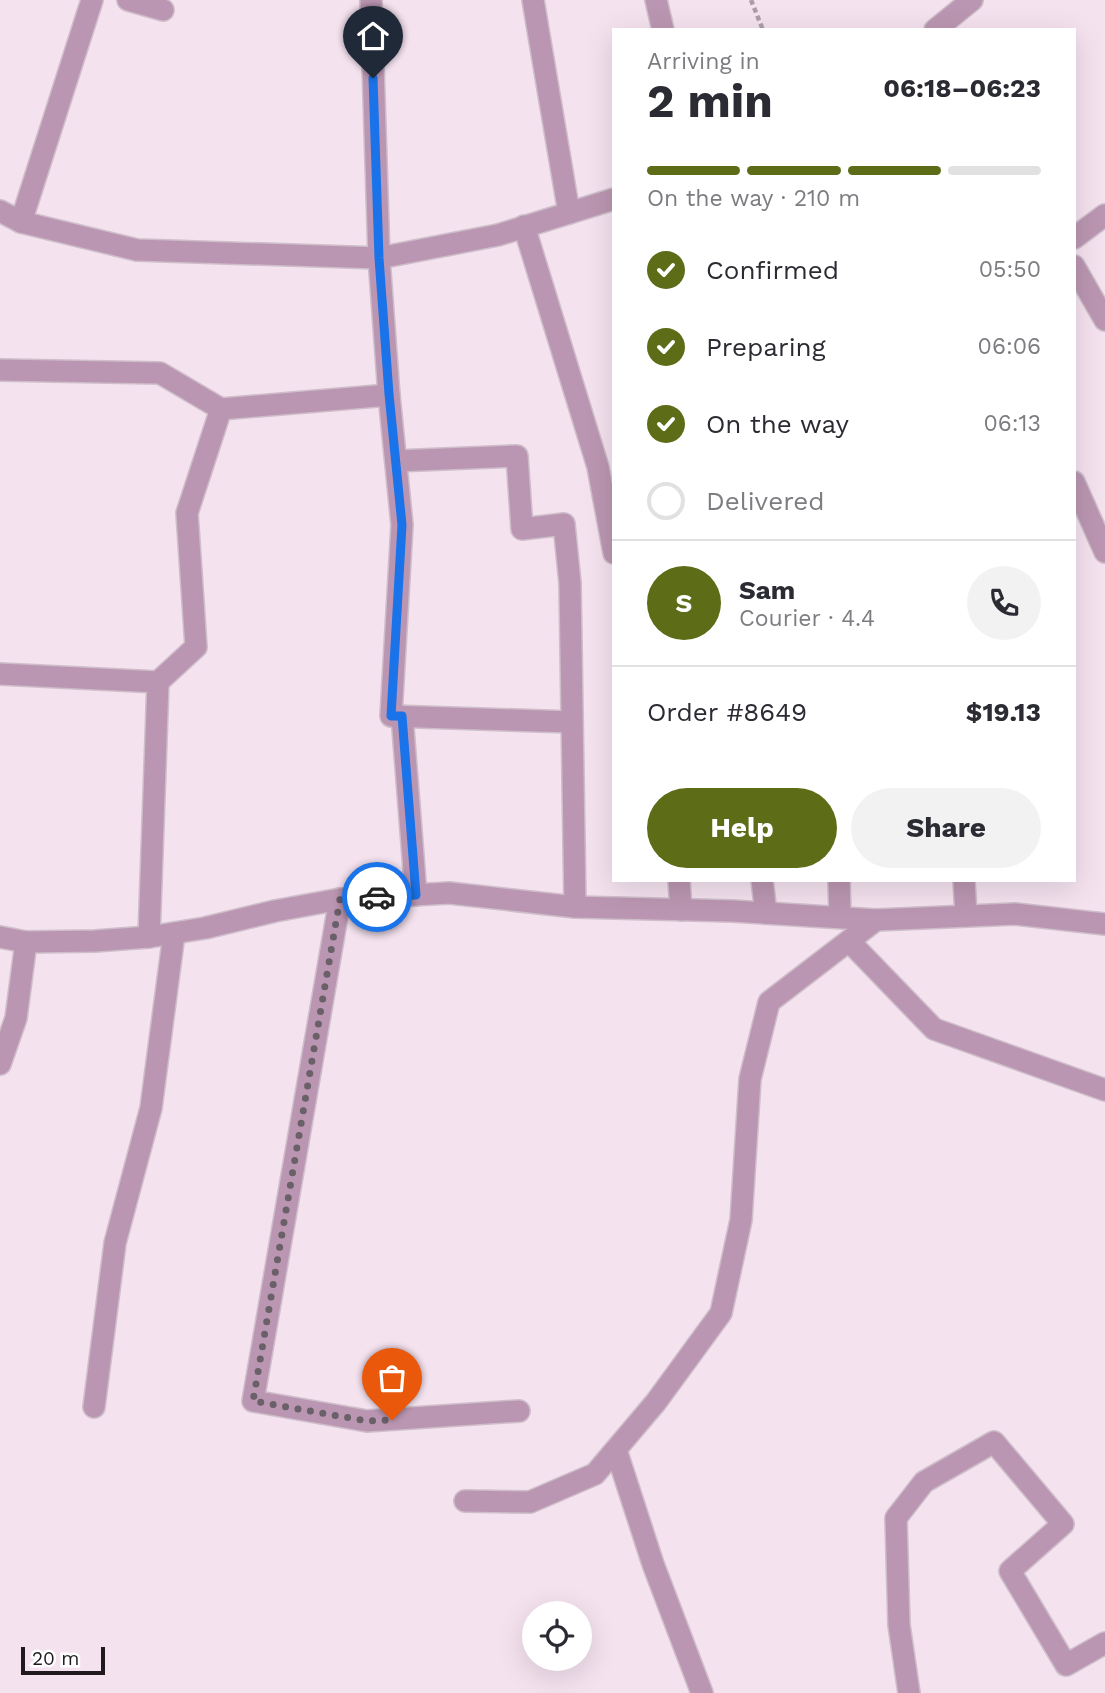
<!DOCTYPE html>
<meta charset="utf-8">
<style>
:root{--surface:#fff;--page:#f2f2f3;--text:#2b2b33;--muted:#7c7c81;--line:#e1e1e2;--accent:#5c6c17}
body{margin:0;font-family:"Work Sans",sans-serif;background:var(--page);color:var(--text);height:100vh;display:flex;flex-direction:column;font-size:26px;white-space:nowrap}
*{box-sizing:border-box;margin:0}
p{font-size:23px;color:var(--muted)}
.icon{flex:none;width:38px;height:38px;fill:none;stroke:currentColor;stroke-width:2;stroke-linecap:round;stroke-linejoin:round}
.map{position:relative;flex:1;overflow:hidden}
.sheet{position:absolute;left:612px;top:28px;width:464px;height:854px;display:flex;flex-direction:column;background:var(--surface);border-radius:0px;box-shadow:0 7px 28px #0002}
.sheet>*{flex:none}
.controls{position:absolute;left:522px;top:1601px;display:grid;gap:14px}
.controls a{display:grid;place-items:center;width:70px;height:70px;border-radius:50%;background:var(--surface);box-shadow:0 7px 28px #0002;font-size:35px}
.scale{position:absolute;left:21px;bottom:18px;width:84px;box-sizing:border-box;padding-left:7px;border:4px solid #201a1f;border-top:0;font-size:19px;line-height:24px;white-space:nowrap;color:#201a1f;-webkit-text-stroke:5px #fff;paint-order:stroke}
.pin{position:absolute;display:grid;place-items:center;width:60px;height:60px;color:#fff;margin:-72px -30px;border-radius:50% 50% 50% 0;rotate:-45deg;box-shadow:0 0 7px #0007}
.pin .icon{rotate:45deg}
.courier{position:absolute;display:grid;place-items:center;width:70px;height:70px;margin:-35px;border:5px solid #1a73e8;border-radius:50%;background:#fff;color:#222;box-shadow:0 2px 9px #0007}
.headline em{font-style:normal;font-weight:700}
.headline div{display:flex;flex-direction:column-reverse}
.headline{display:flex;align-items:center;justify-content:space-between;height:119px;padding:0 35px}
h1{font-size:46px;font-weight:700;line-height:52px}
.bar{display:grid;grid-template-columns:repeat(4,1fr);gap:10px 7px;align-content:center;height:84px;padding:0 35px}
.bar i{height:9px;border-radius:5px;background:var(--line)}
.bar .selected{background:var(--accent)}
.bar p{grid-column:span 4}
.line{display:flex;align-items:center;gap:18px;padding:0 35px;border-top:2px solid var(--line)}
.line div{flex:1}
.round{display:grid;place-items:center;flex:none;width:74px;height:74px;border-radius:37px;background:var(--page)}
ol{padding:0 35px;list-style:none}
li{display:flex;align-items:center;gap:21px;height:77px}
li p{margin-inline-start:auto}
li .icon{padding:7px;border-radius:50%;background:var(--accent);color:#fff;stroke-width:4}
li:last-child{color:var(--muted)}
li i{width:38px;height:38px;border:4px solid var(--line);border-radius:50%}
.cta{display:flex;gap:14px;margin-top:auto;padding:14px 35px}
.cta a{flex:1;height:80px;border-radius:42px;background:var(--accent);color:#fff;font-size:28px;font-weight:700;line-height:80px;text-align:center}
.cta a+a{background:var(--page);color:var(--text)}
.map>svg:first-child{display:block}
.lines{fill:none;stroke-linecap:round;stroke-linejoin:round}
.minor-casing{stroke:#cebeca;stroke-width:24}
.path{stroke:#ac9ea8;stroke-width:4.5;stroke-dasharray:5 3.5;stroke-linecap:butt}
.minor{stroke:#bb96b2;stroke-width:21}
.done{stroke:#6a6068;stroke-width:7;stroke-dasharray:0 12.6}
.route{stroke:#1a73e8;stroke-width:9}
</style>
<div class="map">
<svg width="1105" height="1693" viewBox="0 0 1105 1693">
<rect width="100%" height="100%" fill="#f4e2ef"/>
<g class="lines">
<defs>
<g id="minor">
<path d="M128,0L163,10"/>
<path d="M371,0L379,258L389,395L402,525L391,716L572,722"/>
<path d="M533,0L569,213"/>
<path d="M656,0L663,30"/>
<path d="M935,30L972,0"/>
<path d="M0,211L21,222L137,250L379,258L498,235L614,199"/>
<path d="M21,222L92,0"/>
<path d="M524,226L598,467L614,553"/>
<path d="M1074,238L1105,215"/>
<path d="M1074,266L1105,320"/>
<path d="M0,370L160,373L221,409"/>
<path d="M396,461L517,456L522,529L564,524L570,583L575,907"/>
<path d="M1074,482L1105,552"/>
<path d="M0,674L158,682L149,937"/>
<path d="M158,682L196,647L187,513L221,409L389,395"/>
<path d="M402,716L416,895"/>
<path d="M679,880L681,910"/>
<path d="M762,880L766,913"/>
<path d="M839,880L840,917"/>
<path d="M964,880L966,916"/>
<path d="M340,899L253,1401L367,1421L519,1411"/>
<path d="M0,937L26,942L95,941L149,937L205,928L275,911L340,899L449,893L575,907L732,911L876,920L1015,914L1105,924"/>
<path d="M849,941L934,1029L1105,1090"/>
<path d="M0,1064L16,1018L26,942"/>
<path d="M94,1407L115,1243L151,1108L174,934"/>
<path d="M616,1450L653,1564L702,1693"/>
<path d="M465,1501L530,1502L595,1474L656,1402L721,1313L741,1220L750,1079L769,1002L876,920"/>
<path d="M909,1693L899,1625L896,1518L924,1482L994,1442L1063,1524L1010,1571L1066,1665L1105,1643"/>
</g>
</defs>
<use href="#minor" class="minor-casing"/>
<path class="path" d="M751,0L763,30"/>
<use href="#minor" class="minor"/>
</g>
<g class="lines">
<path class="done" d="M377,897L340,899L253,1401L367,1421L392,1420"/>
<path class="route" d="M373,78L379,258L389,394L402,525L391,716H402L416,895L377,897"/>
</g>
</svg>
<div class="controls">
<a><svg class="icon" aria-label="locate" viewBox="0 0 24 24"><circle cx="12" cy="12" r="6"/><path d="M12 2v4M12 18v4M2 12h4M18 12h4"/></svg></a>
</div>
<div class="scale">20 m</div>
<div class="pin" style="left:392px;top:1420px;background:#ea580c"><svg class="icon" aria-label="bag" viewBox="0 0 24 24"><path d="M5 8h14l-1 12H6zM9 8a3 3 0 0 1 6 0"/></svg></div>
<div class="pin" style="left:373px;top:78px;background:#1f2937"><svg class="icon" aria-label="home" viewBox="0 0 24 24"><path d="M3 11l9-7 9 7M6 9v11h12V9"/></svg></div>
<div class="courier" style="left:377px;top:897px"><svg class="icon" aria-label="car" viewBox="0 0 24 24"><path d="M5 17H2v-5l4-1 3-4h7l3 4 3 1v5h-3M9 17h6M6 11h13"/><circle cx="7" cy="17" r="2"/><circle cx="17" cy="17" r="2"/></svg></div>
<section class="sheet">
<div class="headline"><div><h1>2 min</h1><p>Arriving in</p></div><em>06:18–06:23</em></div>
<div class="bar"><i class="selected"></i><i class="selected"></i><i class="selected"></i><i></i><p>On the way · 210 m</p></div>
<ol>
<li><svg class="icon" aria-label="check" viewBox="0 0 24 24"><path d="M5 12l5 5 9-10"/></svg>Confirmed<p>05:50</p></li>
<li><svg class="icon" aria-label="check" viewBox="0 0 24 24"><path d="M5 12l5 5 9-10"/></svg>Preparing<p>06:06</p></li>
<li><svg class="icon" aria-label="check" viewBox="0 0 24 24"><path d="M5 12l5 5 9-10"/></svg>On the way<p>06:13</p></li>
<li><i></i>Delivered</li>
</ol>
<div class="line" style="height:126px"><b class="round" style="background:var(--accent);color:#fff">S</b><div><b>Sam</b><p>Courier · 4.4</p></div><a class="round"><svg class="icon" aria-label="phone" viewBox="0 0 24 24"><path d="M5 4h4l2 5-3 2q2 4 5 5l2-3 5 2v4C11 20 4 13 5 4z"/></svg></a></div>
<div class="line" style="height:91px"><div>Order #8649</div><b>$19.13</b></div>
<div class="cta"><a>Help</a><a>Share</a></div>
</section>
</div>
